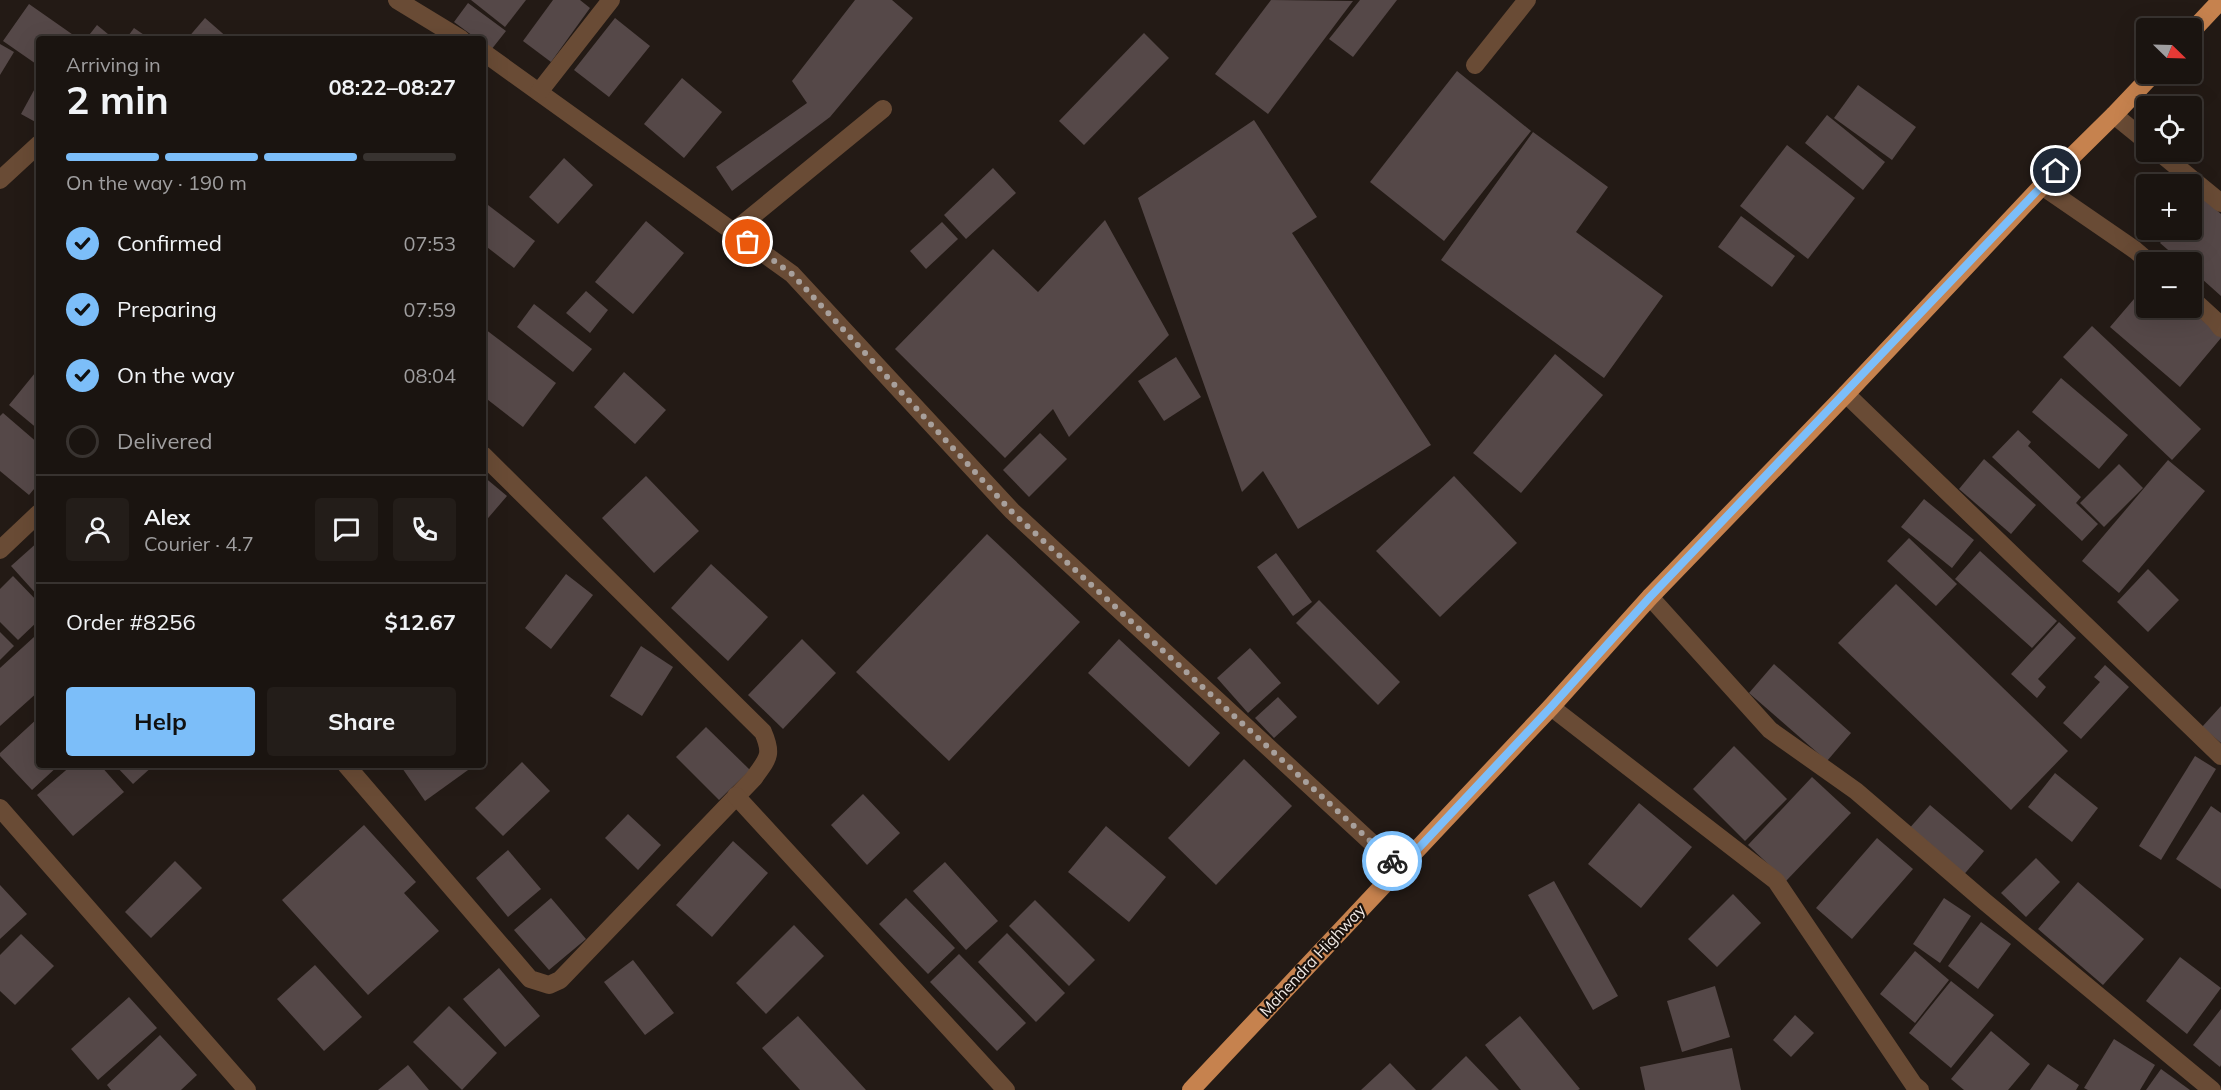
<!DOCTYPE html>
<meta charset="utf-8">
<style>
:root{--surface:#1a1410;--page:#231d19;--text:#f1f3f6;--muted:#9f9e9f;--line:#383330;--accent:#7cbef9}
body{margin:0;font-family:Mulish,sans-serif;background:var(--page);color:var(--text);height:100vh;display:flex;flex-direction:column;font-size:22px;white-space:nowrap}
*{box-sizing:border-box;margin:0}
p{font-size:20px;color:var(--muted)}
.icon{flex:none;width:33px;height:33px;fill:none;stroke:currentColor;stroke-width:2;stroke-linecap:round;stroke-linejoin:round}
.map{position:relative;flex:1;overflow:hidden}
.side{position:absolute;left:36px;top:36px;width:450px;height:732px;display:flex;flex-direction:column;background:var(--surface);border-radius:6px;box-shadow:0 6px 24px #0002,0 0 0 2px var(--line)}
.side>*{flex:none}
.needle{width:39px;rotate:113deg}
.tools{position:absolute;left:2136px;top:18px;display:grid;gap:12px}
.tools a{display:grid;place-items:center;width:66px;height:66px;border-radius:6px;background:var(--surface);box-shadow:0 6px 24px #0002,0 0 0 2px var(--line);font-size:30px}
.pin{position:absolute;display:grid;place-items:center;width:51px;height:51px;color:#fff;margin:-26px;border:3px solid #fff;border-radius:50%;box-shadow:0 2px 6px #0007}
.courier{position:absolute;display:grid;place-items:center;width:60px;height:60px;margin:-30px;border:4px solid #7cbef9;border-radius:50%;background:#fff;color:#222;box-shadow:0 2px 8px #0007}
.summary em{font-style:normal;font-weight:700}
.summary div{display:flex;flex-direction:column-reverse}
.summary{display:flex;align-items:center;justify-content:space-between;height:102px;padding:0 30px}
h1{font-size:39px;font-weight:700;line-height:45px}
.bar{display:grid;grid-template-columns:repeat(4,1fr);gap:9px 6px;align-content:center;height:72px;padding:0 30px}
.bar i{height:8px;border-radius:4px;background:var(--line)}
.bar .selected{background:var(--accent)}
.bar p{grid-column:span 4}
.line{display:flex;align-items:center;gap:15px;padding:0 30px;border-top:2px solid var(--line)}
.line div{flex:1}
.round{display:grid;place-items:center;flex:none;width:63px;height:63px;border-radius:6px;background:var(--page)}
ol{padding:0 30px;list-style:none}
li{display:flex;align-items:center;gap:18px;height:66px}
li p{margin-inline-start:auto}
li .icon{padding:6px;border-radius:50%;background:var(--accent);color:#111;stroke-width:4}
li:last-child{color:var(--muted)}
li i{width:33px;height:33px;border:3px solid var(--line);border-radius:50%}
.cta{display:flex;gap:12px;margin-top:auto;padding:12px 30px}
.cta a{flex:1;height:69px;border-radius:6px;background:var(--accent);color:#111;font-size:24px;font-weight:700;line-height:69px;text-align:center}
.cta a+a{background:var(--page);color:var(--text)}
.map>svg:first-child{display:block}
.building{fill:#554848}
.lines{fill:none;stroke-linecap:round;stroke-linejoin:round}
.minor{stroke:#694b35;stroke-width:18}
.trunk{stroke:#c6824e;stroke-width:18}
.done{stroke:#a8a09c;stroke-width:6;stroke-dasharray:0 10.8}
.route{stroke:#7cbef9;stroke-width:8}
.labels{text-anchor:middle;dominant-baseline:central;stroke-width:4.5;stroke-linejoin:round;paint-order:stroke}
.street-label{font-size:16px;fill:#efe8e4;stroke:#19110c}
</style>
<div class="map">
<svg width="2221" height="1090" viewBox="0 0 2221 1090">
<rect width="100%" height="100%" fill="#231a15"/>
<g class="building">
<path d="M471,0H526L505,27Z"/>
<path d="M553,0H580L590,8L551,62L523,41Z"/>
<path d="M855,0H892L913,18L830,117L732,191L716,167L807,103L792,81Z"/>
<path d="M1271,0L1353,1L1268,114L1215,74Z"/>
<path d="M1360,0H1397L1353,57L1329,39Z"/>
<path d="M468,3L506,31L491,50L483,44V39H477L454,22Z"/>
<path d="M29,4L79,39H39V66L3,41Z"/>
<path d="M205,18L229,39H187Z"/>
<path d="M615,18L650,46L609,97L574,70Z"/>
<path d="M97,25L114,39H86Z"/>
<path d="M134,28L150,39H126Z"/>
<path d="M1144,33L1169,58L1084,145L1059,121Z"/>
<path d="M0,44L14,52L0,75Z"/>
<path d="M1457,71L1531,131L1444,241L1370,182Z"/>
<path d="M682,78L722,112L684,158L644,124Z"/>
<path d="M39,81V124L21,114Z"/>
<path d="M1858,85L1916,127L1892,160L1834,118Z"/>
<path d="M1827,115L1885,162L1863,190L1805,143Z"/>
<path d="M1254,120L1317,217L1292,233L1431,445L1298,529L1263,471L1242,492L1138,198Z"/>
<path d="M1533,132L1608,187L1576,232L1663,296L1604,378L1441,260Z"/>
<path d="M1787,145L1855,198L1808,259L1740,206Z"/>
<path d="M564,158L593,185L558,224L529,197Z"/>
<path d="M993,168L1016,193L966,239L944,215Z"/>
<path d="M2200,196L2221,214V296L2192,270V262H2182L2160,243L2171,230H2192V206Z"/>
<path d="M488,205L535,241L514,268L483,244V212Z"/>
<path d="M1741,216L1795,256L1772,287L1718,247Z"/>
<path d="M1105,220L1169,335L1069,437L1053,409L1005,458L895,349L993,249L1038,292Z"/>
<path d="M646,221L684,253L633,314L595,282Z"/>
<path d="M942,222L958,239L926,269L910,251Z"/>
<path d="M2146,285V308H2188L2221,336V338L2180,387L2110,327Z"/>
<path d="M586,291L608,310L590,333L566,313Z"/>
<path d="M534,304L592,349L573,372L517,327Z"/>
<path d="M2092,326L2201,429L2172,460L2063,357Z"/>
<path d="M485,329L556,383L523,427L483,396V332Z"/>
<path d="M1555,354L1603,395L1521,493L1473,453Z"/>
<path d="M1176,357L1201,397L1164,421L1138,381Z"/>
<path d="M624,372L666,410L635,444L594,407Z"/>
<path d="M35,373L39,376V430L9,405Z"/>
<path d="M2061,378L2128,435L2099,469L2032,412Z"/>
<path d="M3,413L39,444V483L29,495L0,471V416Z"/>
<path d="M2018,430L2031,442L2028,446L2081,497L2076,503L2098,524L2082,541L1992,457Z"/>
<path d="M1040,433L1067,459L1029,497L1003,470Z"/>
<path d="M1984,459L2036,505L2011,534L1959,489Z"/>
<path d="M2168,460L2205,491L2119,593L2082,561Z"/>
<path d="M2119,464L2143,488L2104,527L2080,503Z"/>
<path d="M483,476L507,496L483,524Z"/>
<path d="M646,476L699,531L654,573L602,518Z"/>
<path d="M1454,476L1517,543L1440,617L1376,551Z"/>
<path d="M1924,499L1974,540L1952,568L1901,527Z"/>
<path d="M987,534L1080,622L949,761L856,672Z"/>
<path d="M1909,538L1957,584L1936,606L1887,561Z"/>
<path d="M39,541V597L11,566Z"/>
<path d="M1980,551L2057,621L2032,648L1955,579Z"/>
<path d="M1276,553L1312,602L1293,616L1257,567Z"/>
<path d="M711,564L768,617L728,661L671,608Z"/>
<path d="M2148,569L2179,600L2148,632L2117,602Z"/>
<path d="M566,574L593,595L551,649L525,628Z"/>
<path d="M13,576L39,603V620L18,640L0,622V589Z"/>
<path d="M1896,584L2068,751L2011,810L1838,643Z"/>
<path d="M1319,600L1400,682L1378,705L1296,623Z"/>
<path d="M2059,622L2076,638L2038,679L2046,687L2037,698L2011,674Z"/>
<path d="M0,632L14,646L0,660Z"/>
<path d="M34,637L39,642V691L0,726V668Z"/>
<path d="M802,639L836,673L783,729L748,695Z"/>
<path d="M1119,639L1220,733L1189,767L1088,673Z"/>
<path d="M641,646L673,667L642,716L610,696Z"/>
<path d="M1250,648L1281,683L1248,713L1217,678Z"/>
<path d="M1774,664L1851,733L1827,761L1749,693Z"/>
<path d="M2105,665L2129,687L2081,739L2063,723L2100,682L2094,677Z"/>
<path d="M1278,697L1297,717L1274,738L1255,718Z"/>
<path d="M2221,706V743L2202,727Z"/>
<path d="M39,717V765H59L32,790L0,756V753Z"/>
<path d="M706,727L750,770L719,800L676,757Z"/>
<path d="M1734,746L1787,799L1745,841L1693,789Z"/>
<path d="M2195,756L2216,769L2161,860L2139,846Z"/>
<path d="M1244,759L1292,806L1216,885L1168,838Z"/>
<path d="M522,762L550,791L503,836L475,808Z"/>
<path d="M72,765H100L124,792L73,836L37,795Z"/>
<path d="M115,765H154L133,784Z"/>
<path d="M400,765H475L425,801Z"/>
<path d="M2055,773L2098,808L2072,842L2028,807Z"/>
<path d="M1812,777L1851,813L1786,881L1748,845Z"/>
<path d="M863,794L900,833L867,865L831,825Z"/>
<path d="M1639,803L1692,847L1641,908L1588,864Z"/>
<path d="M1930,805L1984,851L1961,878L1907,831Z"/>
<path d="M2211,806L2221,813V889L2176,859Z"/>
<path d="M628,814L661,845L638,870L605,838Z"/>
<path d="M364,825L416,882L404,893L439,931L368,995L282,900Z"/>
<path d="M1106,826L1166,877L1129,922L1068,872Z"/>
<path d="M1877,838L1913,869L1852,939L1816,908Z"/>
<path d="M733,841L768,873L712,937L676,905Z"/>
<path d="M508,850L541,889L508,917L476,878Z"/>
<path d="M2036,858L2060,882L2026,917L2001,893Z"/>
<path d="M175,861L202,888L151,938L125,912Z"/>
<path d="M945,862L998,921L966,950L913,891Z"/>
<path d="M1554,881L1618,996L1593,1010L1528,895Z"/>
<path d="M2078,882L2144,939L2103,985L2038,929Z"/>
<path d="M0,885L27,914L0,939Z"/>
<path d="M1733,894L1761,923L1717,967L1688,939Z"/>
<path d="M551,898L586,939L549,970L514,930Z"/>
<path d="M906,898L955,948L928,974L879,924Z"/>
<path d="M1944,898L1971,916L1940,963L1913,944Z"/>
<path d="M1035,900L1095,960L1069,986L1009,926Z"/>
<path d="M1981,922L2011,944L1978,989L1948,966Z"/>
<path d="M794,925L824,956L766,1014L736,983Z"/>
<path d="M1007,933L1065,993L1036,1022L978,962Z"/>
<path d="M21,934L54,966L15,1005L0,991V955Z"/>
<path d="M1915,951L1949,980L1915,1023L1880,994Z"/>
<path d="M959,954L1026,1023L997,1051L930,982Z"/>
<path d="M2180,957L2221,988L2187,1034L2146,1001Z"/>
<path d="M633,960L674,1013L645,1035L604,982Z"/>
<path d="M315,965L362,1017L324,1051L277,999Z"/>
<path d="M499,968L540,1016L505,1047L463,999Z"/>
<path d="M1951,981L1994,1015L1951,1068L1909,1033Z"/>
<path d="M1715,986L1730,1037L1682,1052L1667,1001Z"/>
<path d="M129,997L157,1028L98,1080L71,1049Z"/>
<path d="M449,1006L497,1053L462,1090L413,1042Z"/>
<path d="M2221,1009V1065L2220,1067L2193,1045Z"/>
<path d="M1795,1015L1814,1033L1791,1057L1773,1040Z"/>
<path d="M798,1016L866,1090H800L762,1048Z"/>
<path d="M1520,1016L1580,1089L1578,1090H1521L1485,1045Z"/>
<path d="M1991,1031L2030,1064L2008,1090H1964L1951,1079Z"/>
<path d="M160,1035L197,1075L181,1090H111L107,1085Z"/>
<path d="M2114,1039L2155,1065L2140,1090H2088L2084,1088Z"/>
<path d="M1732,1048L1741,1090H1645L1640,1067Z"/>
<path d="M1466,1056L1499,1090H1431Z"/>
<path d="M1390,1063L1416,1090H1361Z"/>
<path d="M2048,1064L2079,1085L2076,1090H2030Z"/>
<path d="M408,1065L429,1090H378Z"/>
<path d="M2161,1069L2190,1090H2146Z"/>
</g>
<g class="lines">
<g class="minor">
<path d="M397,0L461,39"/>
<path d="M483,52L792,274L1012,511L1399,868"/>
<path d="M1475,65L1527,0"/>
<path d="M539,92L611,0"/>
<path d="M2114,115L2146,141"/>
<path d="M2159,152L2221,203"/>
<path d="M0,180L39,144"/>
<path d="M2042,186L2135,250L2149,262"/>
<path d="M733,232L883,109"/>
<path d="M2192,299L2215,320L2221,328"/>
<path d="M1846,394L2221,756"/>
<path d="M0,550L39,513"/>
<path d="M1650,597L1770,730L1856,791L1984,901L2212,1090"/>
<path d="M1551,707L1776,881L1914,1085L1920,1090"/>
<path d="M346,765L530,979L549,985L560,980L754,778C768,758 773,755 763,732L483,455"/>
<path d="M736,796L1006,1090"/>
<path d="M0,808L247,1090"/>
</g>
<g class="trunk">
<path d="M2192,31L2221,0"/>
<path d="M1191,1090L1551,707L1650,597L1846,394L2042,186L2114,115L2153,74"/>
</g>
</g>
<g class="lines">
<path class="done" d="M748,242L792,274L1012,512L1392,861"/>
<path class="route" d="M1392,861L1400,868L1551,707L1650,597L2056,171"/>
</g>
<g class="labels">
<g class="street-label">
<text transform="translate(1312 960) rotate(-47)">Mahendra Highway</text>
</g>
</g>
</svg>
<div class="tools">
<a><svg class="needle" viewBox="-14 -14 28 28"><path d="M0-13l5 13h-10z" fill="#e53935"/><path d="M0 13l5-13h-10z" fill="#9f9e9f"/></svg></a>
<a><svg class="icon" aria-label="locate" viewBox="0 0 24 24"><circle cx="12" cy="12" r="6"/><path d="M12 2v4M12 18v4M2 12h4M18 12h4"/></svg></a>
<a>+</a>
<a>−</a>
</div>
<div class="pin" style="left:748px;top:242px;background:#ea580c"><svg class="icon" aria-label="bag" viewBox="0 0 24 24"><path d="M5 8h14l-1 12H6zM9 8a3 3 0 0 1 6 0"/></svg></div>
<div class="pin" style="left:2056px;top:171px;background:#1f2937"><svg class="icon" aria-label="home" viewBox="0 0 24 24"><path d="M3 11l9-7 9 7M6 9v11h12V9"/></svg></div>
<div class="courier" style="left:1392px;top:861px"><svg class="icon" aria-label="bike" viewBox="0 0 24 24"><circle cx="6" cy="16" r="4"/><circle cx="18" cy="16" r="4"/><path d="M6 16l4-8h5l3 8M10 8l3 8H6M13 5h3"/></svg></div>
<section class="side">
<div class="summary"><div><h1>2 min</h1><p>Arriving in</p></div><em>08:22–08:27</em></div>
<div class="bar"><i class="selected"></i><i class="selected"></i><i class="selected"></i><i></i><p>On the way · 190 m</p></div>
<ol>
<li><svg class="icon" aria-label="check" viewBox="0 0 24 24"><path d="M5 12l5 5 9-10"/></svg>Confirmed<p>07:53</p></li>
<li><svg class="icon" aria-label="check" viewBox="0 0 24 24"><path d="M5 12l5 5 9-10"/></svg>Preparing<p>07:59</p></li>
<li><svg class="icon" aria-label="check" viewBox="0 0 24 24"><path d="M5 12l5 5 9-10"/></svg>On the way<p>08:04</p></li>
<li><i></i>Delivered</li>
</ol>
<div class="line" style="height:108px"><a class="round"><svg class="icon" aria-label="person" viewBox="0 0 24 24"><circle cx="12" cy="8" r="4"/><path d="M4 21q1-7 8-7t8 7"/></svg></a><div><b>Alex</b><p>Courier · 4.7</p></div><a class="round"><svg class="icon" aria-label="chat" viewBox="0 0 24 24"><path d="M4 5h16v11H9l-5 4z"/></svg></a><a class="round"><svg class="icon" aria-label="phone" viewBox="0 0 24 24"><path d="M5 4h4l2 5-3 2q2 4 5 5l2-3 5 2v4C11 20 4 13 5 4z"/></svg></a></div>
<div class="line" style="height:78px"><div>Order #8256</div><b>$12.67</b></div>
<div class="cta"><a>Help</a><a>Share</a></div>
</section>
</div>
